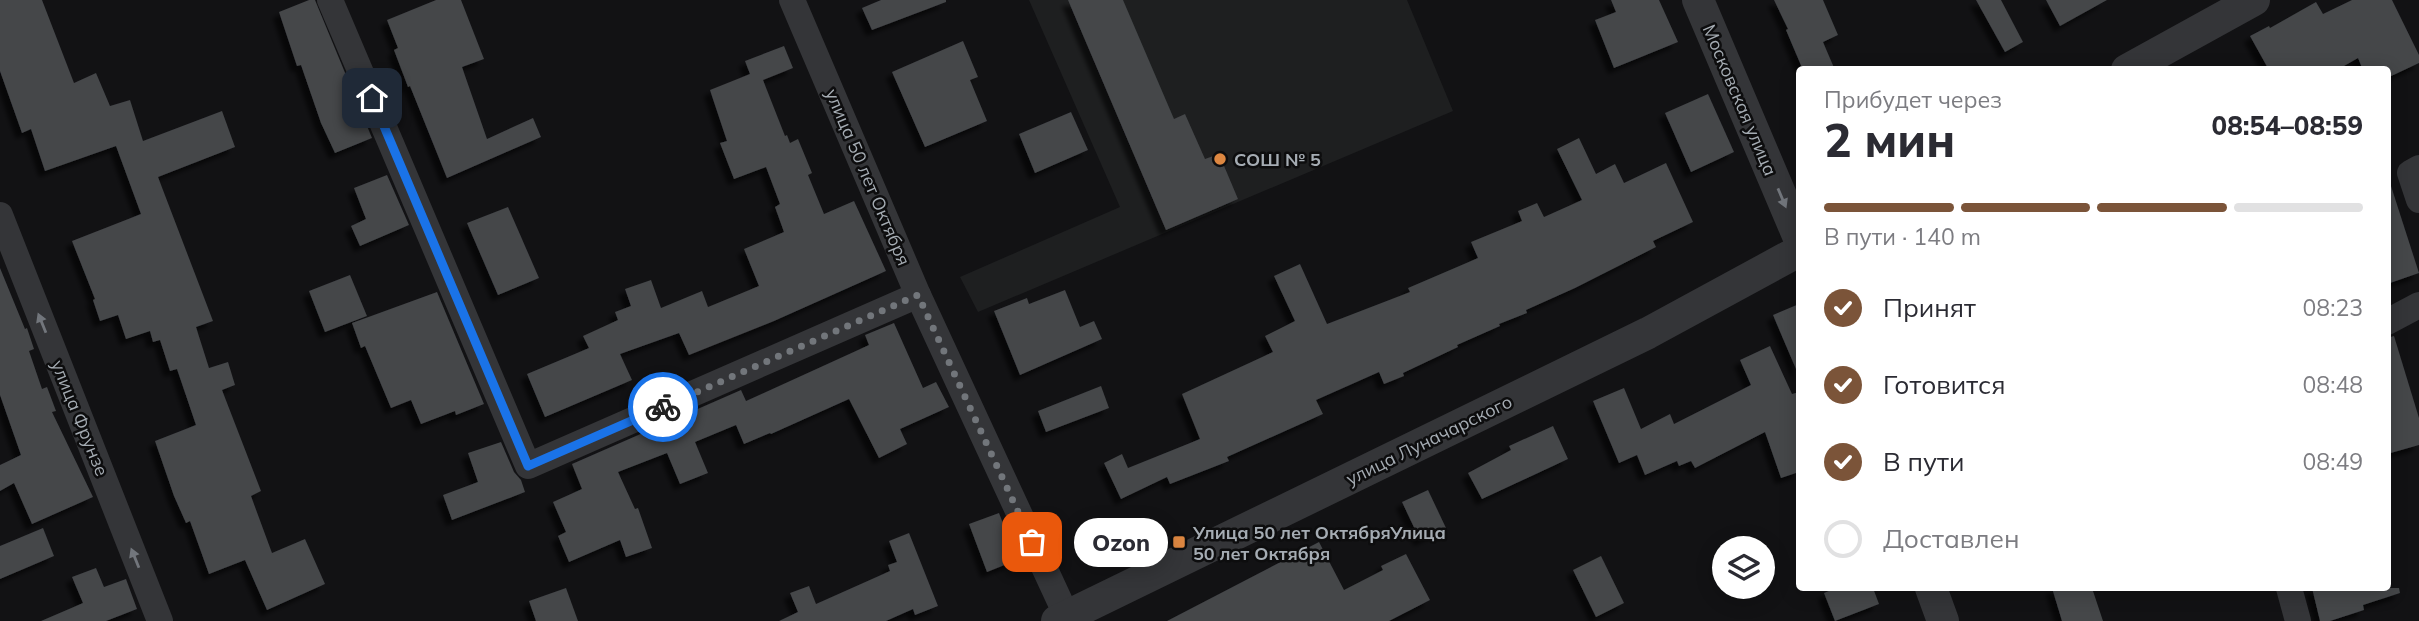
<!DOCTYPE html>
<html lang="ru">
<meta charset="utf-8">
<style>
:root{--surface:#fff;--page:#f7f7f7;--text:#2b2b33;--muted:#7c7c81;--line:#e1e1e2;--accent:#7b5439}
body{margin:0;font-family:Mulish,sans-serif;background:var(--page);color:var(--text);height:100vh;display:flex;flex-direction:column;font-size:26px;white-space:nowrap}
*{box-sizing:border-box;margin:0}
p{font-size:23px;color:var(--muted)}
.icon{flex:none;width:38px;height:38px;fill:none;stroke:currentColor;stroke-width:2;stroke-linecap:round;stroke-linejoin:round}
.map{position:relative;flex:1;overflow:hidden}
.side{position:absolute;left:1796px;top:66px;width:595px;height:525px;display:flex;flex-direction:column;background:var(--surface);border-radius:7px;box-shadow:0 4px 18px #0003}
.side>*{flex:none}
.buttons{position:absolute;left:1712px;top:536px;display:grid;gap:14px}
.buttons a{display:grid;place-items:center;width:63px;height:63px;border-radius:50%;background:var(--surface);box-shadow:0 4px 18px #0003;font-size:35px}
.pin{position:absolute;display:grid;place-items:center;width:60px;height:60px;color:#fff;margin:-30px;border-radius:14px;box-shadow:0 4px 10px #0006}
.courier{position:absolute;display:grid;place-items:center;width:70px;height:70px;margin:-35px;border:5px solid #1a73e8;border-radius:50%;background:#fff;color:#222;box-shadow:0 2px 9px #0007}
.bubble{position:absolute;height:49px;border-radius:24px;background:var(--surface);box-shadow:0 4px 18px #0003;font-size:23px;font-weight:800;line-height:49px;text-align:center}
.overview em{font-style:normal;font-weight:800}
.overview div{display:flex;flex-direction:column-reverse}
.overview{display:flex;align-items:center;justify-content:space-between;height:119px;padding:0 28px}
h1{font-size:46px;font-weight:800;line-height:52px}
.bar{display:grid;grid-template-columns:repeat(4,1fr);gap:10px 7px;align-content:center;height:84px;padding:0 28px}
.bar i{height:9px;border-radius:5px;background:var(--line)}
.bar .active{background:var(--accent)}
.bar p{grid-column:span 4}
ol{padding:0 28px;list-style:none}
li{display:flex;align-items:center;gap:21px;height:77px}
li p{margin-inline-start:auto}
li .icon{padding:7px;border-radius:50%;background:var(--accent);color:#fff;stroke-width:4}
li:last-child{color:var(--muted)}
li i{width:38px;height:38px;border:4px solid var(--line);border-radius:50%}
.map>svg:first-child{display:block}
.built{fill:#1e1f20}
.building{fill:#444649;filter:url(#shadow)}
.lines{fill:none;stroke-linecap:round;stroke-linejoin:round}
.minor{stroke:#343538;stroke-width:26}
.tertiary{stroke:#343538;stroke-width:32}
.oneway{fill:#72767c}
.done{stroke:#72767b;stroke-width:7;stroke-dasharray:0 12.6}
.route{stroke:#1a73e8;stroke-width:9}
.poi-dot{fill:#dd8741;stroke:#0d0d0e;stroke-width:2.5}
.labels{text-anchor:middle;dominant-baseline:central;stroke-width:5;stroke-linejoin:round;paint-order:stroke}
.street-label{font-size:18px;fill:#a5acb3;stroke:#0d0d0e}
.poi-label{font-size:18px;font-weight:bold;fill:#a5acb3;stroke:#0d0d0e;text-anchor:start}
</style>
<div class="map">
<svg width="2419" height="621" viewBox="0 0 2419 621">
<defs>
<filter id="shadow"><feDropShadow dx="-6" dy="6" stdDeviation="2" flood-color="#0009"/></filter>
</defs>
<rect width="100%" height="100%" fill="#121214"/>
<path class="built" d="M1029,0H1407L1453,111L978,312L960,277L1120,207Z"/>
<g class="building">
<path d="M0,0H42L74,83L96,73L110,106L130,100L143,141L222,111L235,147L158,177L213,321L196,327L209,368L228,362L235,385L222,390L261,491L251,496L272,553L305,539L325,584L267,610L245,560L209,574L190,521L186,523L174,496L155,441L196,425L177,369L170,371L160,340L153,342L150,331L126,339L118,315L100,321L93,300L95,299L72,241L141,214L116,146L45,171L31,129L22,133L0,71Z"/>
<path d="M309,0H315L372,138L335,153L321,123L301,65L297,66L279,12Z"/>
<path d="M436,0H461L484,59L462,67L487,139L533,118L541,137L447,178L410,86L408,87L394,50L398,48L387,20Z"/>
<path d="M881,0H946V2L872,30L862,8Z"/>
<path d="M1068,0H1123L1174,119L1185,114L1205,159L1219,154L1238,199L1166,230Z"/>
<path d="M1611,0H1659L1678,42L1614,68L1595,20L1616,12Z"/>
<path d="M1774,0H1823L1838,35L1823,42L1835,70H1803L1786,30L1788,29Z"/>
<path d="M1976,0H2001L2023,42L2005,52Z"/>
<path d="M2046,0H2107L2060,26Z"/>
<path d="M2352,0H2392L2419,55V63L2387,78V70H2363L2358,58L2337,70H2269L2250,36L2269,26L2270,28L2316,2L2323,14Z"/>
<path d="M963,41L978,77L970,80L987,121L925,147L892,72Z"/>
<path d="M784,46L793,68L763,80L785,136L787,135L790,143L798,139L812,173L808,175L824,214L854,201L886,271L774,321L689,355L679,333L620,354L632,380L545,417L527,374L589,348L583,336L618,320L615,312L631,306L625,289L651,280L661,308L702,291L708,307L759,286L744,249L784,232L775,207L780,204L766,167L734,179L720,143L727,141L710,90L750,74L745,61Z"/>
<path d="M1708,94L1734,152L1691,172L1665,113Z"/>
<path d="M1071,112L1088,150L1035,173L1019,134Z"/>
<path d="M1579,138L1596,174L1615,164L1624,183L1666,163L1693,222L1653,241L1656,247L1575,288L1526,310L1527,313L1499,324L1500,326L1457,345L1458,347L1403,373L1404,376L1384,384L1379,372L1316,400L1323,414L1227,457L1229,461L1170,484L1167,477L1121,499L1104,463L1122,454L1128,468L1200,439L1182,394L1273,352L1265,336L1295,321L1274,276L1300,264L1327,324L1410,292L1408,288L1478,258L1471,242L1522,221L1518,211L1537,203L1544,217L1582,200L1557,149Z"/>
<path d="M387,175L409,225L360,246L351,226L366,219L354,188Z"/>
<path d="M2391,186L2419,273L2387,284V187Z"/>
<path d="M508,207L539,278L498,295L467,223Z"/>
<path d="M0,268L25,329L27,328L34,349L29,351L42,389L47,387L56,411L52,412L93,497L32,524L14,483L0,491V465L21,455L0,395Z"/>
<path d="M350,275L367,316L325,332L309,291Z"/>
<path d="M1065,290L1080,327L1094,321L1102,339L1020,375L994,311L1027,298L1029,304Z"/>
<path d="M437,292L484,404L456,415L455,411L421,424L411,400L391,408L365,346L361,348L352,323Z"/>
<path d="M1799,304V376L1773,315Z"/>
<path d="M894,323L923,388L936,382L949,407L900,429L907,444L879,458L849,399L771,434L770,433L744,444L736,425L695,442L708,473L680,484L667,453L618,472L635,509L638,508L652,548L626,557L620,540L569,562L558,536L566,532L553,502L582,489L572,464L741,390L746,401L869,345L865,335Z"/>
<path d="M2394,336L2419,418V445L2387,454V338Z"/>
<path d="M1770,346L1792,394L1799,392V472L1781,478L1765,432L1695,468L1691,461L1679,466L1677,461L1645,475L1637,455L1619,463L1593,401L1624,388L1641,429L1670,414L1674,424L1751,385L1740,360Z"/>
<path d="M1101,386L1109,408L1046,432L1038,411Z"/>
<path d="M1553,426L1568,459L1482,499L1468,473L1511,450L1509,446Z"/>
<path d="M501,442L514,472L521,480L525,492L452,520L443,495L478,482L468,453Z"/>
<path d="M1428,490L1446,528L1420,540L1402,502Z"/>
<path d="M999,513L1017,560L987,572L969,524Z"/>
<path d="M43,528L54,556L0,579V546Z"/>
<path d="M909,533L938,606L915,615L913,609L886,621H779L798,612L790,593L809,586L816,604L890,571L888,565L897,562L889,541Z"/>
<path d="M1319,542L1344,590L1383,570L1381,566L1406,554L1430,600L1389,621H1167Z"/>
<path d="M1601,556L1624,603L1596,617L1573,570Z"/>
<path d="M96,568L104,587L126,579L137,609L106,621H41L83,603L72,577Z"/>
<path d="M566,588L578,621H536L529,601Z"/>
<path d="M1836,588H1873L1879,604L1835,621L1824,593Z"/>
<path d="M2052,588H2092L2103,621H2062Z"/>
<path d="M2312,588H2399L2400,593L2363,605L2364,610L2330,621H2320Z"/>
</g>
<g class="lines">
<g class="minor">
<path d="M330,0L528,466L918,295"/>
<path d="M792,0L918,295L1069,621"/>
<path d="M2419,168L2410,173L2419,200"/>
<path d="M0,215L160,621"/>
<path d="M2387,322L2419,305"/>
<path d="M2289,588L2298,621"/>
</g>
<g class="tertiary">
<path d="M1698,0L1799,238"/>
<path d="M2127,70L2254,0"/>
<path d="M1931,588L1943,621"/>
<path d="M1057,621L1648,333L1799,251"/>
</g>
</g>
<defs><path id="oneway-solid" d="M-6-.8H1V-3.2L6.5 0L1 3.2V.8H-6Z" transform="scale(1.75)"/></defs>
<g class="oneway">
<use href="#oneway-solid" transform="translate(1782 198) rotate(67)"/>
<use href="#oneway-solid" transform="translate(42 323) rotate(-112)"/>
<use href="#oneway-solid" transform="translate(135 558) rotate(-112)"/>
</g>
<g class="lines">
<path class="done" d="M663,407L918,295L1032,542"/>
<path class="route" d="M372,98L528,466L663,407"/>
</g>
<g class="poi-dot">
<circle cx="1220" cy="159" r="7"/>
<rect x="1172" y="535" width="14" height="14" rx="3.5"/>
</g>
<g class="labels">
<g class="street-label">
<text transform="translate(1740 100) rotate(67)">Московская улица</text>
<text transform="translate(868 177) rotate(67)">улица 50 лет Октября</text>
<text transform="translate(80 418) rotate(68)">улица Фрунзе</text>
<text transform="translate(1429 440) rotate(-26)">улица Луначарского</text>
</g>
<g class="poi-label">
<text x="1234" y="159">СОШ № 5</text>
<text x="1193" y="532">Улица 50 лет ОктябряУлица<tspan x="1193" dy="21">50 лет Октября</tspan></text>
</g>
</g>
</svg>
<div class="buttons">
<a><svg class="icon" aria-label="layers" viewBox="0 0 24 24"><path d="M12 4l9 5-9 5-9-5zM3 14l9 5 9-5"/></svg></a>
</div>
<div class="pin" style="left:1032px;top:542px;background:#ea580c"><svg class="icon" aria-label="bag" viewBox="0 0 24 24"><path d="M5 8h14l-1 12H6zM9 8a3 3 0 0 1 6 0"/></svg></div>
<div class="pin" style="left:372px;top:98px;background:#1f2937"><svg class="icon" aria-label="home" viewBox="0 0 24 24"><path d="M3 11l9-7 9 7M6 9v11h12V9"/></svg></div>
<div class="courier" style="left:663px;top:407px"><svg class="icon" aria-label="bike" viewBox="0 0 24 24"><circle cx="6" cy="16" r="4"/><circle cx="18" cy="16" r="4"/><path d="M6 16l4-8h5l3 8M10 8l3 8H6M13 5h3"/></svg></div>
<div class="bubble" style="left:1074px;top:518px;width:94px">Ozon</div>
<section class="side">
<div class="overview"><div><h1>2 мин</h1><p>Прибудет через</p></div><em>08:54–08:59</em></div>
<div class="bar"><i class="active"></i><i class="active"></i><i class="active"></i><i></i><p>В пути · 140 m</p></div>
<ol>
<li><svg class="icon" aria-label="check" viewBox="0 0 24 24"><path d="M5 12l5 5 9-10"/></svg>Принят<p>08:23</p></li>
<li><svg class="icon" aria-label="check" viewBox="0 0 24 24"><path d="M5 12l5 5 9-10"/></svg>Готовится<p>08:48</p></li>
<li><svg class="icon" aria-label="check" viewBox="0 0 24 24"><path d="M5 12l5 5 9-10"/></svg>В пути<p>08:49</p></li>
<li><i></i>Доставлен</li>
</ol>
</section>
</div>
